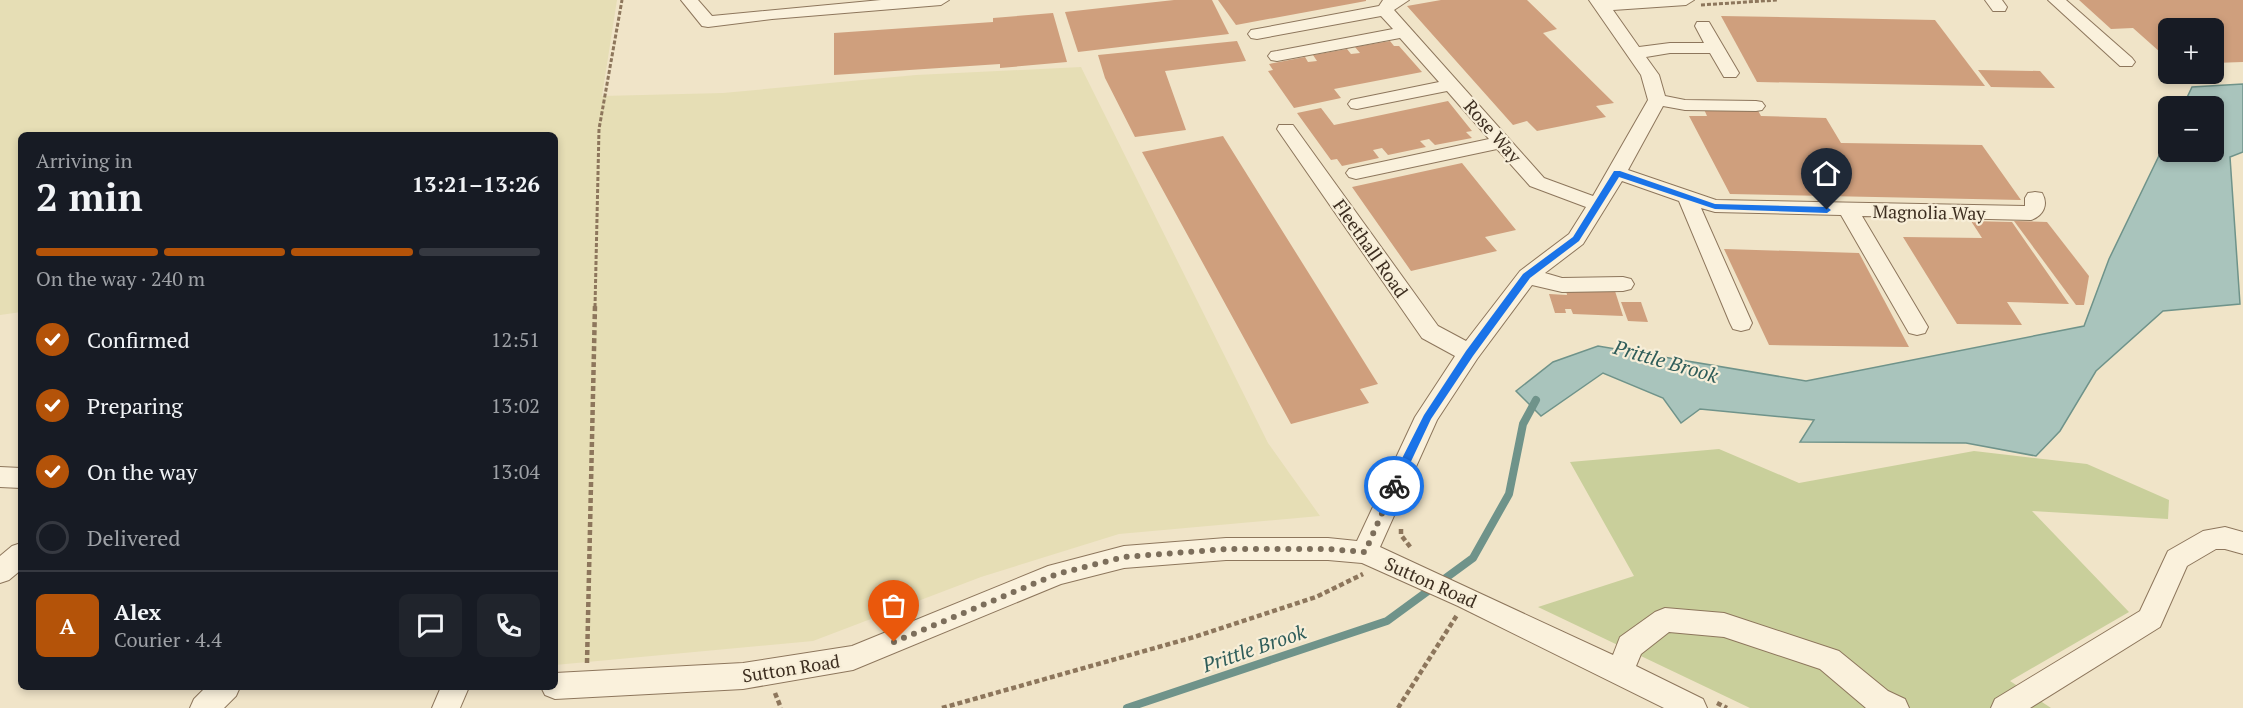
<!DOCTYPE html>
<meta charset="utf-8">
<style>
:root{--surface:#171b24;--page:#20242c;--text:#f1f3f6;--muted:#9ea1a6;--line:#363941;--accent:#b45309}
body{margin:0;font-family:"PT Serif",serif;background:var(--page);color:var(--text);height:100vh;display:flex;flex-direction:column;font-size:22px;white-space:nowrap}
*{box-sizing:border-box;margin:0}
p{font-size:20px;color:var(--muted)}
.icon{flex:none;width:33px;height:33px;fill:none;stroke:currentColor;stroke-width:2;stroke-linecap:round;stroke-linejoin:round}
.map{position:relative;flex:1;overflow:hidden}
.details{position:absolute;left:18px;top:132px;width:540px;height:558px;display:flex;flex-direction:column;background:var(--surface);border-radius:9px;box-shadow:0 3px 9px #0003}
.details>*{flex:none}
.tools{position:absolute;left:2158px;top:18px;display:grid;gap:12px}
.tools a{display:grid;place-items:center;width:66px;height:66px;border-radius:9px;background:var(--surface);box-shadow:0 3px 9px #0003;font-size:30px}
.pin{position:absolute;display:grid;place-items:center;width:51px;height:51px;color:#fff;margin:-62px -26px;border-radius:50% 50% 50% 0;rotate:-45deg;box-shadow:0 0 6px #0007}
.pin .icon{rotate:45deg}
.courier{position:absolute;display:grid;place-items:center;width:60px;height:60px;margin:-30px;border:4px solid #1a73e8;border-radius:50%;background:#fff;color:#222;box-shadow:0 2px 8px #0007}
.summary em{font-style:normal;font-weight:600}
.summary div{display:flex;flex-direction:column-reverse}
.summary{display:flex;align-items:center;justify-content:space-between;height:102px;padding:0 18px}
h1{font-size:39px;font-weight:600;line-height:45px}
.bar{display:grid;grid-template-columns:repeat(4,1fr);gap:9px 6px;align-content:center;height:72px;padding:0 18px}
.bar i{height:8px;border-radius:4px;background:var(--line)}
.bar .current{background:var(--accent)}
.bar p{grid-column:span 4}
.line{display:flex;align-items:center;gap:15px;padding:0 18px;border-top:2px solid var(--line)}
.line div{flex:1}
.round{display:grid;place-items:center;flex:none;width:63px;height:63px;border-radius:9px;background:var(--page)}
ol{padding:0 18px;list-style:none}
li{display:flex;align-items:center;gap:18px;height:66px}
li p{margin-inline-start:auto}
li .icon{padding:6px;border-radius:50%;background:var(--accent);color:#fff;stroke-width:4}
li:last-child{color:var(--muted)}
li i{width:33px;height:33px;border:3px solid var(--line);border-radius:50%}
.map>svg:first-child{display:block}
.farmland{fill:#e6deb5}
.green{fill:#c9cf9b}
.water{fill:#a9c4bc;stroke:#6f938a;stroke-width:1.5}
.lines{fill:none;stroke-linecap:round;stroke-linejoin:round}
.stream{stroke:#6f938a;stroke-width:8}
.building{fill:#cf9f7d}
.minor-casing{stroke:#8d765c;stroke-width:2}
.path-far1{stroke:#8d765c;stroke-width:3;stroke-dasharray:4 2;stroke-linecap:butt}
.path{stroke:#8d765c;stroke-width:4.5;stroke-dasharray:5 3;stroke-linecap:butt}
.minor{fill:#faf1dc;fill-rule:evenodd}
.route{fill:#1a73e8}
.done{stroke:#7c6e5b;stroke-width:6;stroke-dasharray:0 10.8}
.labels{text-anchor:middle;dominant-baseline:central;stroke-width:4.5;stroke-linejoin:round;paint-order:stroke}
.street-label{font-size:18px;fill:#3d2e20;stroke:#f7eed8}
.water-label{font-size:20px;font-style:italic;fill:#2f5d5a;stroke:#f7eed8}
</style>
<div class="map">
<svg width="2243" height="708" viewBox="0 0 2243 708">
<rect width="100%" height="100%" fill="#f0e4c8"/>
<path class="farmland" d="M0,0H617L602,96L723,93L916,75L1081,67L1268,443L1320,516L1119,534L981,577L813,641L555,665V135H21V312L0,315Z"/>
<path class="green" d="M1719,449L1799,483L1974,451L2087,464L2169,500L2168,519L2032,511L2129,612L2010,681L2051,708H1750L1538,607L1634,576L1570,462Z"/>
<path class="water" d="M2243,84V152L2230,157L2240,304L2163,311L2096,371L2060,431L2036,456L1966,443L1800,442L1814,420L1700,409L1681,423L1663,398L1603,373L1541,416L1516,391L1553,362L1598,346L1806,381L2084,326L2109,259L2169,135V152H2214V106H2183L2192,87Z"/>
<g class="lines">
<path class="stream" d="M1127,708L1387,621L1473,558L1509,494L1523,424L1536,400"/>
</g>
<g class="building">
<path d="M1174,0H1212L1229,34L1078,52L1065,12Z"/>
<path d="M1218,0H1366V1L1236,25Z"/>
<path d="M1441,0H1527L1557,29L1543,33L1614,103L1596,106L1606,117L1537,131L1527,121L1513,125L1407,6Z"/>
<path d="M2079,0H2243V62L2214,63V28H2169V60L2133,28L2111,29Z"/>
<path d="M1053,13L1067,62L1000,68V64L834,75V33L993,22V18Z"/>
<path d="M1721,16L1935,20L1985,86L1757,82Z"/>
<path d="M1237,41L1246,61L1165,71L1186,130L1135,137L1105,78L1098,55Z"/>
<path d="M1390,41L1394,46H1399L1422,72L1334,89L1341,98L1294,108L1268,71L1273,70L1269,64L1305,57L1308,62L1317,61L1313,55L1347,49L1351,54L1360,53L1355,47Z"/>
<path d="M1978,70L2040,71L2055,88L1991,87Z"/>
<path d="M1448,101L1472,131L1466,132L1472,138L1435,145L1429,139L1420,141L1426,147L1388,155L1382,148L1373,150L1379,158L1342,166L1337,159L1331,160L1297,113L1321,108L1334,125Z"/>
<path d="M1703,107H1756L1761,116L1826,118L1841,143L1982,145L2021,200L1730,194L1689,116H1707Z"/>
<path d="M1223,136L1378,384L1360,389L1369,403L1291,424L1142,152Z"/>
<path d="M1462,163L1516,230L1485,237L1497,251L1411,271L1352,187Z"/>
<path d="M1971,221L2012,222L2069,304L2007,302L2022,325L1957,324L1903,237L1982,238Z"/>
<path d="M2014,221L2047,222L2089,276L2084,305H2076Z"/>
<path d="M1724,249L1859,253L1909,347L1769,345Z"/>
<path d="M1566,290L1615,291L1623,316L1573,314L1571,309H1565L1566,313H1555L1549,294L1567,295Z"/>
<path d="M1621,302H1641L1648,322L1628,321Z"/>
</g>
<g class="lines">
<defs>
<g id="minor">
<path d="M681,0H698L712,16L881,0H949L941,5L772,19L708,27L702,26Z"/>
<path d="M1383,0H1409L1394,10L1544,178L1593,196L1648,100L1641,75L1589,0H1694L1686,5L1613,10L1639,47L1670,43H1704L1695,26L1697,22H1709L1739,73L1736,77H1724L1710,53H1670L1646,57L1659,75L1665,96L1685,100L1756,101L1762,102L1765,106L1762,110L1756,111L1685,110L1663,106L1628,170L1716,200L2025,206V198L2028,193L2035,192L2042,193C2049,205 2043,216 2031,220L1862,216L1928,327L1925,333L1917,335L1909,333L1841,215L1715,212L1701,208L1752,323L1749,329L1741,331L1733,329L1730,323L1679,201L1622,181L1583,244L1545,273L1562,278L1623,277L1631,279L1634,284L1631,289L1623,291L1562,292L1532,285L1477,359L1437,420L1380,547L1613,655L1620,637L1655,612L1665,608L1724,613L1839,651L1888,691L1905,699L1909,708H1866L1820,669L1724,637L1669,632L1641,654L1636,666L1703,699L1707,708H1664L1458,606L1362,563L1328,560H1226L1124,568L1061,584L853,670L743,689L555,699L545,695L541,687H555V673L743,663L852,646L1048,566L1124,546L1226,538H1328L1357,541L1415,417L1455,356L1422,338L1277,129L1279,125H1293L1438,326L1466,341L1520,271L1569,234L1586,207L1530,186L1497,149L1356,179L1349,177L1346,173L1349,169L1489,139L1447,91L1357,109L1351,108L1348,104L1351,100L1439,82L1400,38L1277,61L1271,60L1268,56L1271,52L1277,51L1393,29L1381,16L1257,39L1251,38L1248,34L1251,30L1257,29L1379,6Z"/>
<path d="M1985,0H2002L2007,7L2005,11H1993Z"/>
<path d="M2048,0H2066L2132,58L2135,62L2132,66H2120Z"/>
<path d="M0,467L21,468V488L0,487Z"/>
<path d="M2225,527L2243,532V554L2225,549H2216L2187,566L2160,627L2030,708H1991L1995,699L2140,611L2168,551L2203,531Z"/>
<path d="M21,543V570L9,580L0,583V556L12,546Z"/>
<path d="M206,687H240L236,696L224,708H190L194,699Z"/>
<path d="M441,687H469L460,708H432Z"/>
</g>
</defs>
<use href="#minor" class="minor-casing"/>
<g class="path-far1">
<path d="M1701,5L1777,0"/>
<path d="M595,307L599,129L622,0"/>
</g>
<g class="path">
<path d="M1401,529V535L1411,548"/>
<path d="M587,663L595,305"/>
<path d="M775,693L781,708"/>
<path d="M1717,703L1727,708"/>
<path d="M942,708L1194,637L1316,597L1363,574"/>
<path d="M1398,708L1457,615"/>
</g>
<use href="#minor" class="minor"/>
</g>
<path class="route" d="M1614,171H1620L1715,204L1827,207L1831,210L1827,213L1715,209L1619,177L1579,241L1530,278L1473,356L1431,419L1398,489H1390L1388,486L1424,415L1466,351L1523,274L1573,237Z"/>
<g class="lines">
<path class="done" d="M894,642L1057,574L1124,557L1226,549H1328L1365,552L1394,486"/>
</g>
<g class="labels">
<g class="street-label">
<text transform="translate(1493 131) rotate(49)">Rose Way</text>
<text transform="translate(1929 212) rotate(1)">Magnolia Way</text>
<text transform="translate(1371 248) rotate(55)">Fleethall Road</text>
<text transform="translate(1431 582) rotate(24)">Sutton Road</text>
<text transform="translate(791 668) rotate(-9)">Sutton Road</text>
</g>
<g class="water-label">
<text transform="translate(1666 361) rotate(16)">Prittle Brook</text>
<text transform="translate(1254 648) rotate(-19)">Prittle Brook</text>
</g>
</g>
</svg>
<div class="tools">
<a>+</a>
<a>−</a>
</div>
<div class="pin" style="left:894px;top:642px;background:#ea580c"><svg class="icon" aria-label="bag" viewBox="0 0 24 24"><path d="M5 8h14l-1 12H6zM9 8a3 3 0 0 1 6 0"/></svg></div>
<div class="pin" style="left:1827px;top:210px;background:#1f2937"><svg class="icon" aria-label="home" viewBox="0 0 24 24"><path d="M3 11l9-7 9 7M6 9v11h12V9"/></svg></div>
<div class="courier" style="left:1394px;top:486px"><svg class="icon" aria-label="bike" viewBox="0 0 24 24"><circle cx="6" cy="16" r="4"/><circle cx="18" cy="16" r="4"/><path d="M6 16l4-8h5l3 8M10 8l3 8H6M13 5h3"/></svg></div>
<section class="details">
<div class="summary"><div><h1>2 min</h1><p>Arriving in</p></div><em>13:21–13:26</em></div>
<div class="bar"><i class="current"></i><i class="current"></i><i class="current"></i><i></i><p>On the way · 240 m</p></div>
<ol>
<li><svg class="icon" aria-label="check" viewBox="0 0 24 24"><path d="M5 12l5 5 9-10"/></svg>Confirmed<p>12:51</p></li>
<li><svg class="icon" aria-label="check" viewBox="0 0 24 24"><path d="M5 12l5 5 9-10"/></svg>Preparing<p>13:02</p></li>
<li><svg class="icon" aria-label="check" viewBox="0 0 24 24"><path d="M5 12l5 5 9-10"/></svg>On the way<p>13:04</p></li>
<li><i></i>Delivered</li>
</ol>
<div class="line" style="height:108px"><b class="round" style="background:var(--accent);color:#fff">A</b><div><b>Alex</b><p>Courier · 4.4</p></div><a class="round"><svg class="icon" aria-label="chat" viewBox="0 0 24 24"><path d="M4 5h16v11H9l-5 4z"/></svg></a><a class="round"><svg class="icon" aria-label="phone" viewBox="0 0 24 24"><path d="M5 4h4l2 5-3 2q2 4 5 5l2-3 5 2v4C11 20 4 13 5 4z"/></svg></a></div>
</section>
</div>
